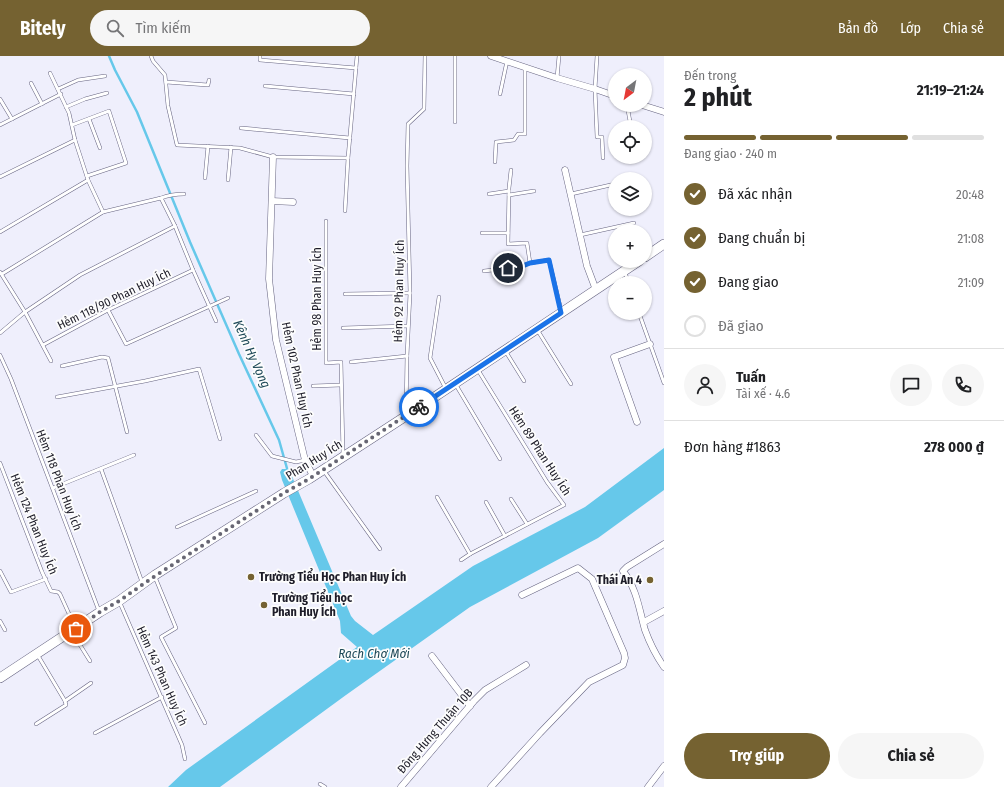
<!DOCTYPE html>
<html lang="vi">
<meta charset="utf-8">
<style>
:root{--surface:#fff;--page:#f6f6f6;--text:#202124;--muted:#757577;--line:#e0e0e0;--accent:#756231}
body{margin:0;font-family:"Fira Sans Condensed",sans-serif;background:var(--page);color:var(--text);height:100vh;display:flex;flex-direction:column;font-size:15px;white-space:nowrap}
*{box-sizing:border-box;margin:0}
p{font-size:13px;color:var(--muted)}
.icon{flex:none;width:22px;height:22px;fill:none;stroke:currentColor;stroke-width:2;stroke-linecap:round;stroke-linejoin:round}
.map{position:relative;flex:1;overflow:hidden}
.panel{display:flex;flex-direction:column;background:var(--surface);width:340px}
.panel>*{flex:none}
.needle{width:26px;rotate:212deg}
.controls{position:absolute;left:608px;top:12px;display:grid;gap:8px}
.controls a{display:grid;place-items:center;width:44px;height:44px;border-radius:50%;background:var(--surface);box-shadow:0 1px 3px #0004;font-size:20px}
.pin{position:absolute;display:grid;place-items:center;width:34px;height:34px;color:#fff;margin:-17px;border:2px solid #fff;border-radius:50%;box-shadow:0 1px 4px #0007}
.courier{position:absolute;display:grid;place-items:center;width:40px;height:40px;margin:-20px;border:3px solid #1a73e8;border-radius:50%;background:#fff;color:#222;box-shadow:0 1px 5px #0007}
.headline em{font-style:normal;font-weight:700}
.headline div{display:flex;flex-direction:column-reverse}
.headline{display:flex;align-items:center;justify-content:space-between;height:68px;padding:0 20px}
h1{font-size:26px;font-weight:700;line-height:30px}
.bar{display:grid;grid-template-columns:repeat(4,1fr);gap:6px 4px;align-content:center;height:48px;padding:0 20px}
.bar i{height:5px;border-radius:3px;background:var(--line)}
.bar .current{background:var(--accent)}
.bar p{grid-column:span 4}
.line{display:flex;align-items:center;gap:10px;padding:0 20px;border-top:1px solid var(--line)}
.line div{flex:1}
.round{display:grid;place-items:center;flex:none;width:42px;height:42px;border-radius:21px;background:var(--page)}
ol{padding:0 20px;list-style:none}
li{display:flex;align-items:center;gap:12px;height:44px}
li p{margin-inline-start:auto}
li .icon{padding:4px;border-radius:50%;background:var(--accent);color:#fff;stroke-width:4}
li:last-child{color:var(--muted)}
li i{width:22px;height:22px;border:2px solid var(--line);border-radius:50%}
.primary-button{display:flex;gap:8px;margin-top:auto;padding:8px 20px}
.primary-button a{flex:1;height:46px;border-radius:24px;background:var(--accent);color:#fff;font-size:16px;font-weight:700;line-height:46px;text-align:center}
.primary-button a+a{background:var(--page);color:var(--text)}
header{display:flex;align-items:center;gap:24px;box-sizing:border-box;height:56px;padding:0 20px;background:var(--accent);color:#fff}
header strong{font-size:19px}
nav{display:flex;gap:22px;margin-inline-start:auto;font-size:14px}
.search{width:280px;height:36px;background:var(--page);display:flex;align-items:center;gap:10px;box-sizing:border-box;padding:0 14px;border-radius:22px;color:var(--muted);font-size:15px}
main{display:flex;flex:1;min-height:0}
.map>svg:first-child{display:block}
.water{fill:#66c8ea}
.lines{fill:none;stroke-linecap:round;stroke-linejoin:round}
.stream{stroke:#66c8ea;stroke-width:2.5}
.service-casing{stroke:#666481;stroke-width:4}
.minor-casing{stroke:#666481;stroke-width:7}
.secondary-casing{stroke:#666481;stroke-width:10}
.service{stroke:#fff;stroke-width:3}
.minor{stroke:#fff;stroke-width:6}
.secondary{stroke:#fff;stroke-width:9}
.done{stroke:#676673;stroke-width:4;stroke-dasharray:0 7.2}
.route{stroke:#1a73e8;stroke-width:5}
.poi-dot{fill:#756231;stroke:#fdfdfd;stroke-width:1.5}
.labels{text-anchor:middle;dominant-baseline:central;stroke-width:3.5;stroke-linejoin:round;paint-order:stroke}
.street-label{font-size:12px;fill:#1e1d29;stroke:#fdfdfd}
.poi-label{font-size:12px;font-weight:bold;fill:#1e1d29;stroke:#fdfdfd;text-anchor:start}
.water-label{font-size:13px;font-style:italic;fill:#1e4958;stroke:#fdfdfd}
</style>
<header>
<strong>Bitely</strong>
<div class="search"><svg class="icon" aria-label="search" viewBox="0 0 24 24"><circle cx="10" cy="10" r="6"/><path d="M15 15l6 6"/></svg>Tìm kiếm</div>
<nav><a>Bản đồ</a><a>Lớp</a><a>Chia sẻ</a></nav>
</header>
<main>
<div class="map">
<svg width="664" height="731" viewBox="0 0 664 731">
<rect width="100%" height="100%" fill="#efeffc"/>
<path class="water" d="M664,392V434L598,482L470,551L346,639L220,731H168L186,714L357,591L341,577L340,565L282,424L280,416L282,413H286L291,418L351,560L355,565L373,579L473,510L585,451Z"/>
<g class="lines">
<path class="stream" d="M109,0L115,14L137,56L190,186L239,298L279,384L288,416"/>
<defs>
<g id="service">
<path d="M151,0L153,5L165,19L168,50L177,89L240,92L273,101L348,102"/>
<path d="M260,0V4L356,12"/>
<path d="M455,0V66"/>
<path d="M597,0L595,33L597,81H602L603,102"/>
<path d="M50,17L69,57L75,84L88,124L103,156"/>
<path d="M557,22L559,0"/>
<path d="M166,26L208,29L209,24"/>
<path d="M31,27L42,48"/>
<path d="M265,30L354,38"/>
<path d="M58,33L78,24L105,20"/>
<path d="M500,38L507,5"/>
<path d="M0,43L12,63"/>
<path d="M627,49L631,71"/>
<path d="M66,51L85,43L107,37"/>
<path d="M89,63L100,92"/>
<path d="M0,69L61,38"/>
<path d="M72,69L109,55L126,107L87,120"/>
<path d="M241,72L350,82"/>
<path d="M495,106L496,86L514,84L518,78H525V11"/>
<path d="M511,114L509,132L508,188L527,187L530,207"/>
<path d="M0,121L75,84"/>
<path d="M205,122L208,90"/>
<path d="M228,124L231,91"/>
<path d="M489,138L509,135"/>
<path d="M571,138L615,128"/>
<path d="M509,139L534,135"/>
<path d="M161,142L175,170L193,214L216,265"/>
<path d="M345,155L348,102L357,0"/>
<path d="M326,165V307L341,306L343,398"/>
<path d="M0,176L88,124"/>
<path d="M482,177H508"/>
<path d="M580,179L634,167"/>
<path d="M484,215L520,211L530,207L549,204L561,254"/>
<path d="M0,216L25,256L51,305"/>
<path d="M625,217L629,227"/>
<path d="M2,218L103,156L161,142C169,139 176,138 184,138"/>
<path d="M345,238L410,237"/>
<path d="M439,241L430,302L445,331"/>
<path d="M108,254L126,288L228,242"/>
<path d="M639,257L664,327"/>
<path d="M343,272L408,270"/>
<path d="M538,275L571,328"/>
<path d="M0,277L25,256L80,219L175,170"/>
<path d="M43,289L108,254L193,214"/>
<path d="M506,296L524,325"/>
<path d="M0,299L11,323L99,555"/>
<path d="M351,306L407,300"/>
<path d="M62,310L102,301L108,302L127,376"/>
<path d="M456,329L500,403"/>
<path d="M313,330L341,329"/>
<path d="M57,341L145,325L199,313L220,383"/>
<path d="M406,358L407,300L410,237L407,110L408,68L424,53L425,0"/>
<path d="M256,379L272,400L296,406L305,404"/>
<path d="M0,407L42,516L51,535L58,536L60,538L75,571"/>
<path d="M101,413L142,526"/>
<path d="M324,415L380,493"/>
<path d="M53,432L134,399"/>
<path d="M437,441L470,498"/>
<path d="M511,443L527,468"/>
<path d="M486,446L505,480"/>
<path d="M177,471L256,435"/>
<path d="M461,504L470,498L564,449L547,426L478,314"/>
<path d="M0,515L11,536L46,523"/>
<path d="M155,521L176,572L161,581L205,667"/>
<path d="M120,547L182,689L185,703"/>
<path d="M0,565L5,574"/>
<path d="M72,576L90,605"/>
<path d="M37,598L65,645"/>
<path d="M36,668L66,649L65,645L91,627"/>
<path d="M95,677L162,641"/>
<path d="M320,728L325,731"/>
</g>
<g id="minor">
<path d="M491,0L557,22L595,33L615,40"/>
<path d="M642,49L664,56"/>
<path d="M273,101L269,223L276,284L305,404L313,420"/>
<path d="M565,114L587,210L596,234"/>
<path d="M272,145L293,146"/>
<path d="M637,366L614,301L650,288"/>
<path d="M664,488L627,511L623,515C637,533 639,553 645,574C649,585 657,601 664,611"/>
<path d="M644,566L664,555"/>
<path d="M432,600L470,650"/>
<path d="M401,731L474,645L485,634L526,609"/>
<path d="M491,731L540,677L589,626L623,609L625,602L624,597L592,523L578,512L522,539"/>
<path d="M648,731L664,710"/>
</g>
<g id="secondary">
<path d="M645,201L664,188"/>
<path d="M0,622L100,556L119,545L155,519L284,437L309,423L406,360L639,205"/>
</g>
</defs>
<use href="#service" class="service-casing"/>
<use href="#minor" class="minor-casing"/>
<use href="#secondary" class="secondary-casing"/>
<use href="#service" class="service"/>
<use href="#minor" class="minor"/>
<use href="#secondary" class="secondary"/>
</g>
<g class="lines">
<path class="done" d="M76,573L100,556L119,545L155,520L284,437L309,423L419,351"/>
<path class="route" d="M419,351L561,257L549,204L530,207L520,211L508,212"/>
</g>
<g class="poi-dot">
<circle cx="251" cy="521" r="4"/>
<circle cx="650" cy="524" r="4"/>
<circle cx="264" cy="549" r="4"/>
</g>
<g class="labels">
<g class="street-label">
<text transform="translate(399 235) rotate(-89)">Hẻm 92 Phan Huy Ích</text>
<text transform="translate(114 243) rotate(-26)">Hẻm 118/90 Phan Huy Ích</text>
<text transform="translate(317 243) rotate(-90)">Hẻm 98 Phan Huy Ích</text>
<text transform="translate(297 319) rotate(78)">Hẻm 102 Phan Huy Ích</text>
<text transform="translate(540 395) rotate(57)">Hẻm 89 Phan Huy Ích</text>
<text transform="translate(314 404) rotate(-32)">Phan Huy Ích</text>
<text transform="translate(59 424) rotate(69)">Hẻm 118 Phan Huy Ích</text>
<text transform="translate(34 468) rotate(68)">Hẻm 124 Phan Huy Ích</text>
<text transform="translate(162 620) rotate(66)">Hẻm 143 Phan Huy Ích</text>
<text transform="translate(435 675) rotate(-49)">Đông Hưng Thuận 10B</text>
</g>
<g class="poi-label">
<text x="259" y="521">Trường Tiểu Học Phan Huy Ích</text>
<text x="642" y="524" text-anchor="end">Thái An 4</text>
<text x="272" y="542">Trường Tiểu học<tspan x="272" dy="14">Phan Huy Ích</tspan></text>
</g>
<g class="water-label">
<text transform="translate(252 298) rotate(66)">Kênh Hy Vọng</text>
<text x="374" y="597">Rạch Chợ Mới</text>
</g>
</g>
</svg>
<div class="controls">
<a><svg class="needle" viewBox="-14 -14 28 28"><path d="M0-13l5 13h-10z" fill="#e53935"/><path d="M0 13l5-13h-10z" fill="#757577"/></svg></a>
<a><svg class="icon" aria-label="locate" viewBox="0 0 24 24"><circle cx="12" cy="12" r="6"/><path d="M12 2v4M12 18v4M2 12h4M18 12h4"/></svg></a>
<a><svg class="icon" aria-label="layers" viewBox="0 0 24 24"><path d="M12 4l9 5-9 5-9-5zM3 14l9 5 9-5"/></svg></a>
<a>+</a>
<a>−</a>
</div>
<div class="pin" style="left:76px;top:573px;background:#ea580c"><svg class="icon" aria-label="bag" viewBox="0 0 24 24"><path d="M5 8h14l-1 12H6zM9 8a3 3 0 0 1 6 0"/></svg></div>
<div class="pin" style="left:508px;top:212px;background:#1f2937"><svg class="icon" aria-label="home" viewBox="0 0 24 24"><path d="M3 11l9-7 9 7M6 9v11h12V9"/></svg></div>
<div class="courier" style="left:419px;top:351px"><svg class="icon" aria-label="bike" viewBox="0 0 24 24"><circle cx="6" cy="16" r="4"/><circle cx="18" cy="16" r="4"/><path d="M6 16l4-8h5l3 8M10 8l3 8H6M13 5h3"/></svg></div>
</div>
<section class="panel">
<div class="headline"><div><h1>2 phút</h1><p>Đến trong</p></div><em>21:19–21:24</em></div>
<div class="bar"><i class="current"></i><i class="current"></i><i class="current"></i><i></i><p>Đang giao · 240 m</p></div>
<ol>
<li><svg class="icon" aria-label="check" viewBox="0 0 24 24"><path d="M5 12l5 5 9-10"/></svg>Đã xác nhận<p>20:48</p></li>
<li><svg class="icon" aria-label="check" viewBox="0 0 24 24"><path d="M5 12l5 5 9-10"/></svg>Đang chuẩn bị<p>21:08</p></li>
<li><svg class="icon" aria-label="check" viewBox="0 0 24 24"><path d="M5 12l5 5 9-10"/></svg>Đang giao<p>21:09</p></li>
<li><i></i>Đã giao</li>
</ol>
<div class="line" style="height:72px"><a class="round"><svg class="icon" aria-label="person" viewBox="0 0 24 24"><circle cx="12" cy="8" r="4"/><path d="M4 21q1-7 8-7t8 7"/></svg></a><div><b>Tuấn</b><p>Tài xế · 4.6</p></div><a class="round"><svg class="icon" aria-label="chat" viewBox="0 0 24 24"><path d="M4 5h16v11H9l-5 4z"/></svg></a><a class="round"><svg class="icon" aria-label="phone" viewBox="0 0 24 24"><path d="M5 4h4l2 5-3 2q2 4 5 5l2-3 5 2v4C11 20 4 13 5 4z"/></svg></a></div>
<div class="line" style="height:52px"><div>Đơn hàng #1863</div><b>278 000 ₫</b></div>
<div class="primary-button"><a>Trợ giúp</a><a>Chia sẻ</a></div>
</section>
</main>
